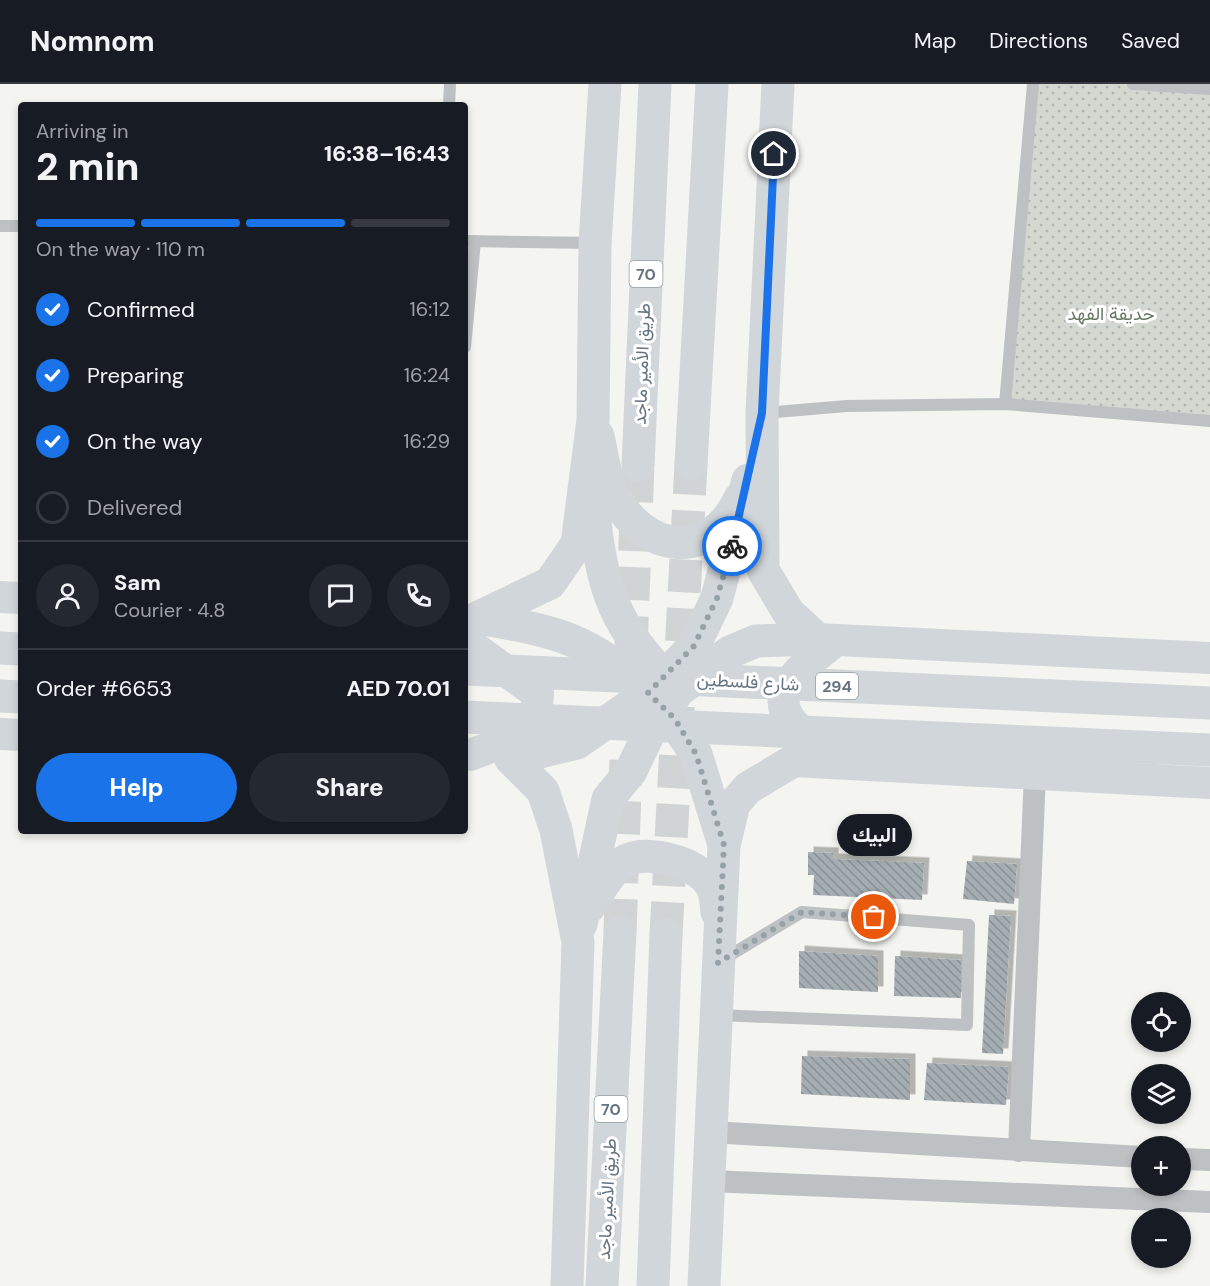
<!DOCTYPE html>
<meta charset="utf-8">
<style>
:root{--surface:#171b24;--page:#242831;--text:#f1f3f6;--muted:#9ea1a6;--line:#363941;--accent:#1a73e8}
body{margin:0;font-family:"DM Sans",Vazirmatn,sans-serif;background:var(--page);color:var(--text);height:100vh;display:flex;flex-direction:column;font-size:22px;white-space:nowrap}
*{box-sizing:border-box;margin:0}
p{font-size:20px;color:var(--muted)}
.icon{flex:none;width:33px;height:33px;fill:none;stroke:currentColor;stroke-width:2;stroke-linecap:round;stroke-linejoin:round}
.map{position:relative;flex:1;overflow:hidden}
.details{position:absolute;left:18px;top:18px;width:450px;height:732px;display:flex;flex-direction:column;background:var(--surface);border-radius:6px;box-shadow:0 3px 9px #0003}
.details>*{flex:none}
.controls{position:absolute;left:1131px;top:908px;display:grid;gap:12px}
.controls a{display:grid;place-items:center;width:60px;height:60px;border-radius:50%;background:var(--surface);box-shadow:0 3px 9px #0003;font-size:30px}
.pin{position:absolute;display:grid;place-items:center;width:51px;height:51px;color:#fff;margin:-26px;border:3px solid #fff;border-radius:50%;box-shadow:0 2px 6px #0007}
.courier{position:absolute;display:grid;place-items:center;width:60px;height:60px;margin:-30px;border:4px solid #1a73e8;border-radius:50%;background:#fff;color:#222;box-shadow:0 2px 8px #0007}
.bubble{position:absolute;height:42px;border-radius:21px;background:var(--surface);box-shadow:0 3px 9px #0003;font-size:20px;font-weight:800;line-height:42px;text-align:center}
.head em{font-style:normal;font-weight:800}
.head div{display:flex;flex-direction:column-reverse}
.head{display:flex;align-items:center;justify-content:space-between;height:102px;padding:0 18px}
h1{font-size:39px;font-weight:800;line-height:45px}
.bar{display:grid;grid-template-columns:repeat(4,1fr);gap:9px 6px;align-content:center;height:72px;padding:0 18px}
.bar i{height:8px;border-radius:4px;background:var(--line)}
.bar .current{background:var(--accent)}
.bar p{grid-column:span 4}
.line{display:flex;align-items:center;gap:15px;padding:0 18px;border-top:2px solid var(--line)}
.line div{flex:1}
.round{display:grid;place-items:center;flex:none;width:63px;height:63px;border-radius:32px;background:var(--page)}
ol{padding:0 18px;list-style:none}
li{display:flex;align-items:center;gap:18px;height:66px}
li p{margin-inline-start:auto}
li .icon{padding:6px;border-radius:50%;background:var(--accent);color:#fff;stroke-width:4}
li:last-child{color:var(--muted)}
li i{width:33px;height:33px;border:3px solid var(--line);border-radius:50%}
.cta{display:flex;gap:12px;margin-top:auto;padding:12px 18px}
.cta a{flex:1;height:69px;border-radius:36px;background:var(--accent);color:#fff;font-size:24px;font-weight:800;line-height:69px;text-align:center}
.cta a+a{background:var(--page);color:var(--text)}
header{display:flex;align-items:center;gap:36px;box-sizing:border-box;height:84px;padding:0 30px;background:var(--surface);border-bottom:2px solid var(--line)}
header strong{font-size:28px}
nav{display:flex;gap:33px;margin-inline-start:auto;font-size:21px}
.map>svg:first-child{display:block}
.park{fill:url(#park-dots)}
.building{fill:url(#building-back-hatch);filter:url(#shadow)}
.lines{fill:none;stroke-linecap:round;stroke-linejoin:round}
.trunk-tunnel{stroke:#d0d4d4;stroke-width:33;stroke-dasharray:33 16;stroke-linecap:butt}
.service{stroke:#bdc1c4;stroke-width:12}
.minor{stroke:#bdc1c4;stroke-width:22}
.secondary{stroke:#d1d6da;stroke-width:32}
.primary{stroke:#d1d6da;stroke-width:33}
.trunk{stroke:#d1d6da;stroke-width:33}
.done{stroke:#96a1a8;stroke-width:6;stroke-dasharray:0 10.8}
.route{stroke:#1a73e8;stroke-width:8}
.labels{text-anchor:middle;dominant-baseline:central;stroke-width:6;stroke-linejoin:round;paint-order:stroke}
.shield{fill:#fff;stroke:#929ea7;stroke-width:1.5}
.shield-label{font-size:16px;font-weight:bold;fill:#647481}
.park-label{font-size:18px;fill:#667862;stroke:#fff}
.street-label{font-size:18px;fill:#647481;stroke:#fff}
</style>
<header>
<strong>Nomnom</strong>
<nav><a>Map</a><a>Directions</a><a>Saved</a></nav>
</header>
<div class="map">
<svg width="1210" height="1202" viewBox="0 0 1210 1202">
<defs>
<pattern id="park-dots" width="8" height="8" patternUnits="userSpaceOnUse" patternTransform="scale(1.5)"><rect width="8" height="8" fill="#d3d9d0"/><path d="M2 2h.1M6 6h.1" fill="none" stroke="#afb5ae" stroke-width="1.8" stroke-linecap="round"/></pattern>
<pattern id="building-back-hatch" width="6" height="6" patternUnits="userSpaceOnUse" patternTransform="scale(1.5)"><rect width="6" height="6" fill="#a4adb2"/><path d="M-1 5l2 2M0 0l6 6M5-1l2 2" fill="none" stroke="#899196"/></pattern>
<filter id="shadow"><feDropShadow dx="5.5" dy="-5.5" stdDeviation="0" flood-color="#0004"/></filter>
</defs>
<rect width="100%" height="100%" fill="#f4f4f0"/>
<path class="park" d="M1033,0H1133L1210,5V337L1005,320Z"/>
<g class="building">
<path d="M808,768L833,769V775L924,779L922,816L813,811L814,791H808Z"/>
<path d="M967,777L1017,780L1014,820L963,815Z"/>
<path d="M989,831L1011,832L1003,970L982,969Z"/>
<path d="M799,867L878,872V908L799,904Z"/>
<path d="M895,872L961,876V914L894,912Z"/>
<path d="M802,972L910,975V1016L801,1010Z"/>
<path d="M927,979L1009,983L1006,1021L924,1016Z"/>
</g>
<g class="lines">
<g class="trunk-tunnel">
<path d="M631,565L638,381"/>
<path d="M620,848L626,676"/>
<path d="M666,851L691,380"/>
</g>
<g class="service">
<path d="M1133,0L1210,5"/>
<path d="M449,21L450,0"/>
<path d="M0,142H21"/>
<path d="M465,157L593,159"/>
<path d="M465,263L475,157"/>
<path d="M1005,320L1033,0"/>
<path d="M764,329L847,322L1005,320L1210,337"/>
<path d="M717,931L967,941L969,841L802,828L722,876"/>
</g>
<g class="minor">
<path d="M710,1048L1142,1073"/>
<path d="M1019,1067L1035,690"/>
<path d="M1180,1075L1210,1076"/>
<path d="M709,1097L1210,1118"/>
</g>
<g class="secondary">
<path d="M0,513L21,514"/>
<path d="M817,555L1210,574"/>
<path d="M465,557L538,610L536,631L515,654L470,671"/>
<path d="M0,650L21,651"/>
<path d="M817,659C809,652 798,646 792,638C764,605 813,576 836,556"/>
<path d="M793,677L1210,699"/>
</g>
<g class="primary">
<path d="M778,0L762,329L763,486L788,528L817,555"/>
<path d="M598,352C602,370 605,394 613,410C644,469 710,479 740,414"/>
<path d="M593,423C603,509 613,540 674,603"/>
<path d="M477,534L550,499L577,460L593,336L595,160L605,0"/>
<path d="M477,534C541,545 581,550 632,595"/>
<path d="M0,564L21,565"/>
<path d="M465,585L1210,619"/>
<path d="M0,612L21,613"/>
<path d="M669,630L696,670L724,761"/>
<path d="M465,633L1210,666"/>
<path d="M511,675L543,707L556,746L578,858L567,1202"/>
<path d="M511,675L577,659L648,609L694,562L717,514L748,396"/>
<path d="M589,823C597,810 612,783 627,776C651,765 703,780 713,805C716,812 716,821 717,828"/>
<path d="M581,840L608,715L631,687L650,647L678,607L730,568L756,557L817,555"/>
<path d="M704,1202L724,761L734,720L748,704L793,677"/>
</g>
<g class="trunk">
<path d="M691,380L712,0"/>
<path d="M638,381L655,0"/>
<path d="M602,1202L620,848"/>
<path d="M653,1202L666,851"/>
</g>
</g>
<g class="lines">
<path class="done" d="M732,462L717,514L694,562L648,609L675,635L696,670L724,761L718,879L802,828L874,833"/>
<path class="route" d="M732,462L762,329L774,70"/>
</g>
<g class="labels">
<g class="shield">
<rect x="629.5" y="177" width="33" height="26" rx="4.5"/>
<rect x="816" y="589" width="42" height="26" rx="4.5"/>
<rect x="594.5" y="1012" width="33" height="26" rx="4.5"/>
</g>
<g class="shield-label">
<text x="646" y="190">70</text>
<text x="837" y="602">294</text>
<text x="611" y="1025">70</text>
</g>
<g class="park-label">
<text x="1111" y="230">حديقة الفهد</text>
</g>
<g class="street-label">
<text transform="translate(642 280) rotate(-88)">طريق الأمير ماجد</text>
<text transform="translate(748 598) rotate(3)">شارع فلسطين</text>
<text transform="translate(607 1115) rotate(-87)">طريق الأمير ماجد</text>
</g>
</g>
</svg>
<div class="controls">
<a><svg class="icon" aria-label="locate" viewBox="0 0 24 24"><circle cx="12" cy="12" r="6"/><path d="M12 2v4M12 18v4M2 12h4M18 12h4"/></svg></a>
<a><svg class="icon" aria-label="layers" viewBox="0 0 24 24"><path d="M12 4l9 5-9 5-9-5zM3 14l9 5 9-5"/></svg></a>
<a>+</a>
<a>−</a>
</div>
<div class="pin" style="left:874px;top:833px;background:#ea580c"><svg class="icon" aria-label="bag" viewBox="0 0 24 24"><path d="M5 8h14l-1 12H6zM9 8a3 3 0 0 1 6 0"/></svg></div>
<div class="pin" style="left:774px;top:70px;background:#1f2937"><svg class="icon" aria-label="home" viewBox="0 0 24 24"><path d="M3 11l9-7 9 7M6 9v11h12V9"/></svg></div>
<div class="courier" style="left:732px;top:462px"><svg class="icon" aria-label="bike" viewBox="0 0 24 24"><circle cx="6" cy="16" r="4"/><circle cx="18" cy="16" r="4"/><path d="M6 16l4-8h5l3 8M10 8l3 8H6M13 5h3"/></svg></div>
<div class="bubble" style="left:837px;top:730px;width:75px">البيك</div>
<section class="details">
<div class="head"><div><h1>2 min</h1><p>Arriving in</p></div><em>16:38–16:43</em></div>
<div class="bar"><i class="current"></i><i class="current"></i><i class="current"></i><i></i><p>On the way · 110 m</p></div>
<ol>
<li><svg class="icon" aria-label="check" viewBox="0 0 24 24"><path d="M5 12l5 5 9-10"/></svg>Confirmed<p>16:12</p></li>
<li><svg class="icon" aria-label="check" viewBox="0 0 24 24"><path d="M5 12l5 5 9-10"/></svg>Preparing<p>16:24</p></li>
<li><svg class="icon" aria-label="check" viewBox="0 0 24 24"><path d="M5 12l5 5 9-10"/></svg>On the way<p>16:29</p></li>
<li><i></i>Delivered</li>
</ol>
<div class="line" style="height:108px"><a class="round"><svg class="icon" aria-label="person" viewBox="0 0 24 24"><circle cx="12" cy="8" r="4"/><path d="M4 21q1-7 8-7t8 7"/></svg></a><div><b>Sam</b><p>Courier · 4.8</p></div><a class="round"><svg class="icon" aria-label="chat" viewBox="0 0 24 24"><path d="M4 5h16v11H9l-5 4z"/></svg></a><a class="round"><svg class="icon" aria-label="phone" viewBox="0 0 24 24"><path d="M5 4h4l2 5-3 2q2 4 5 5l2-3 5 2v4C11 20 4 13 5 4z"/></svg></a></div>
<div class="line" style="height:78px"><div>Order #6653</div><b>AED 70.01</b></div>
<div class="cta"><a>Help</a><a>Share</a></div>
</section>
</div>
